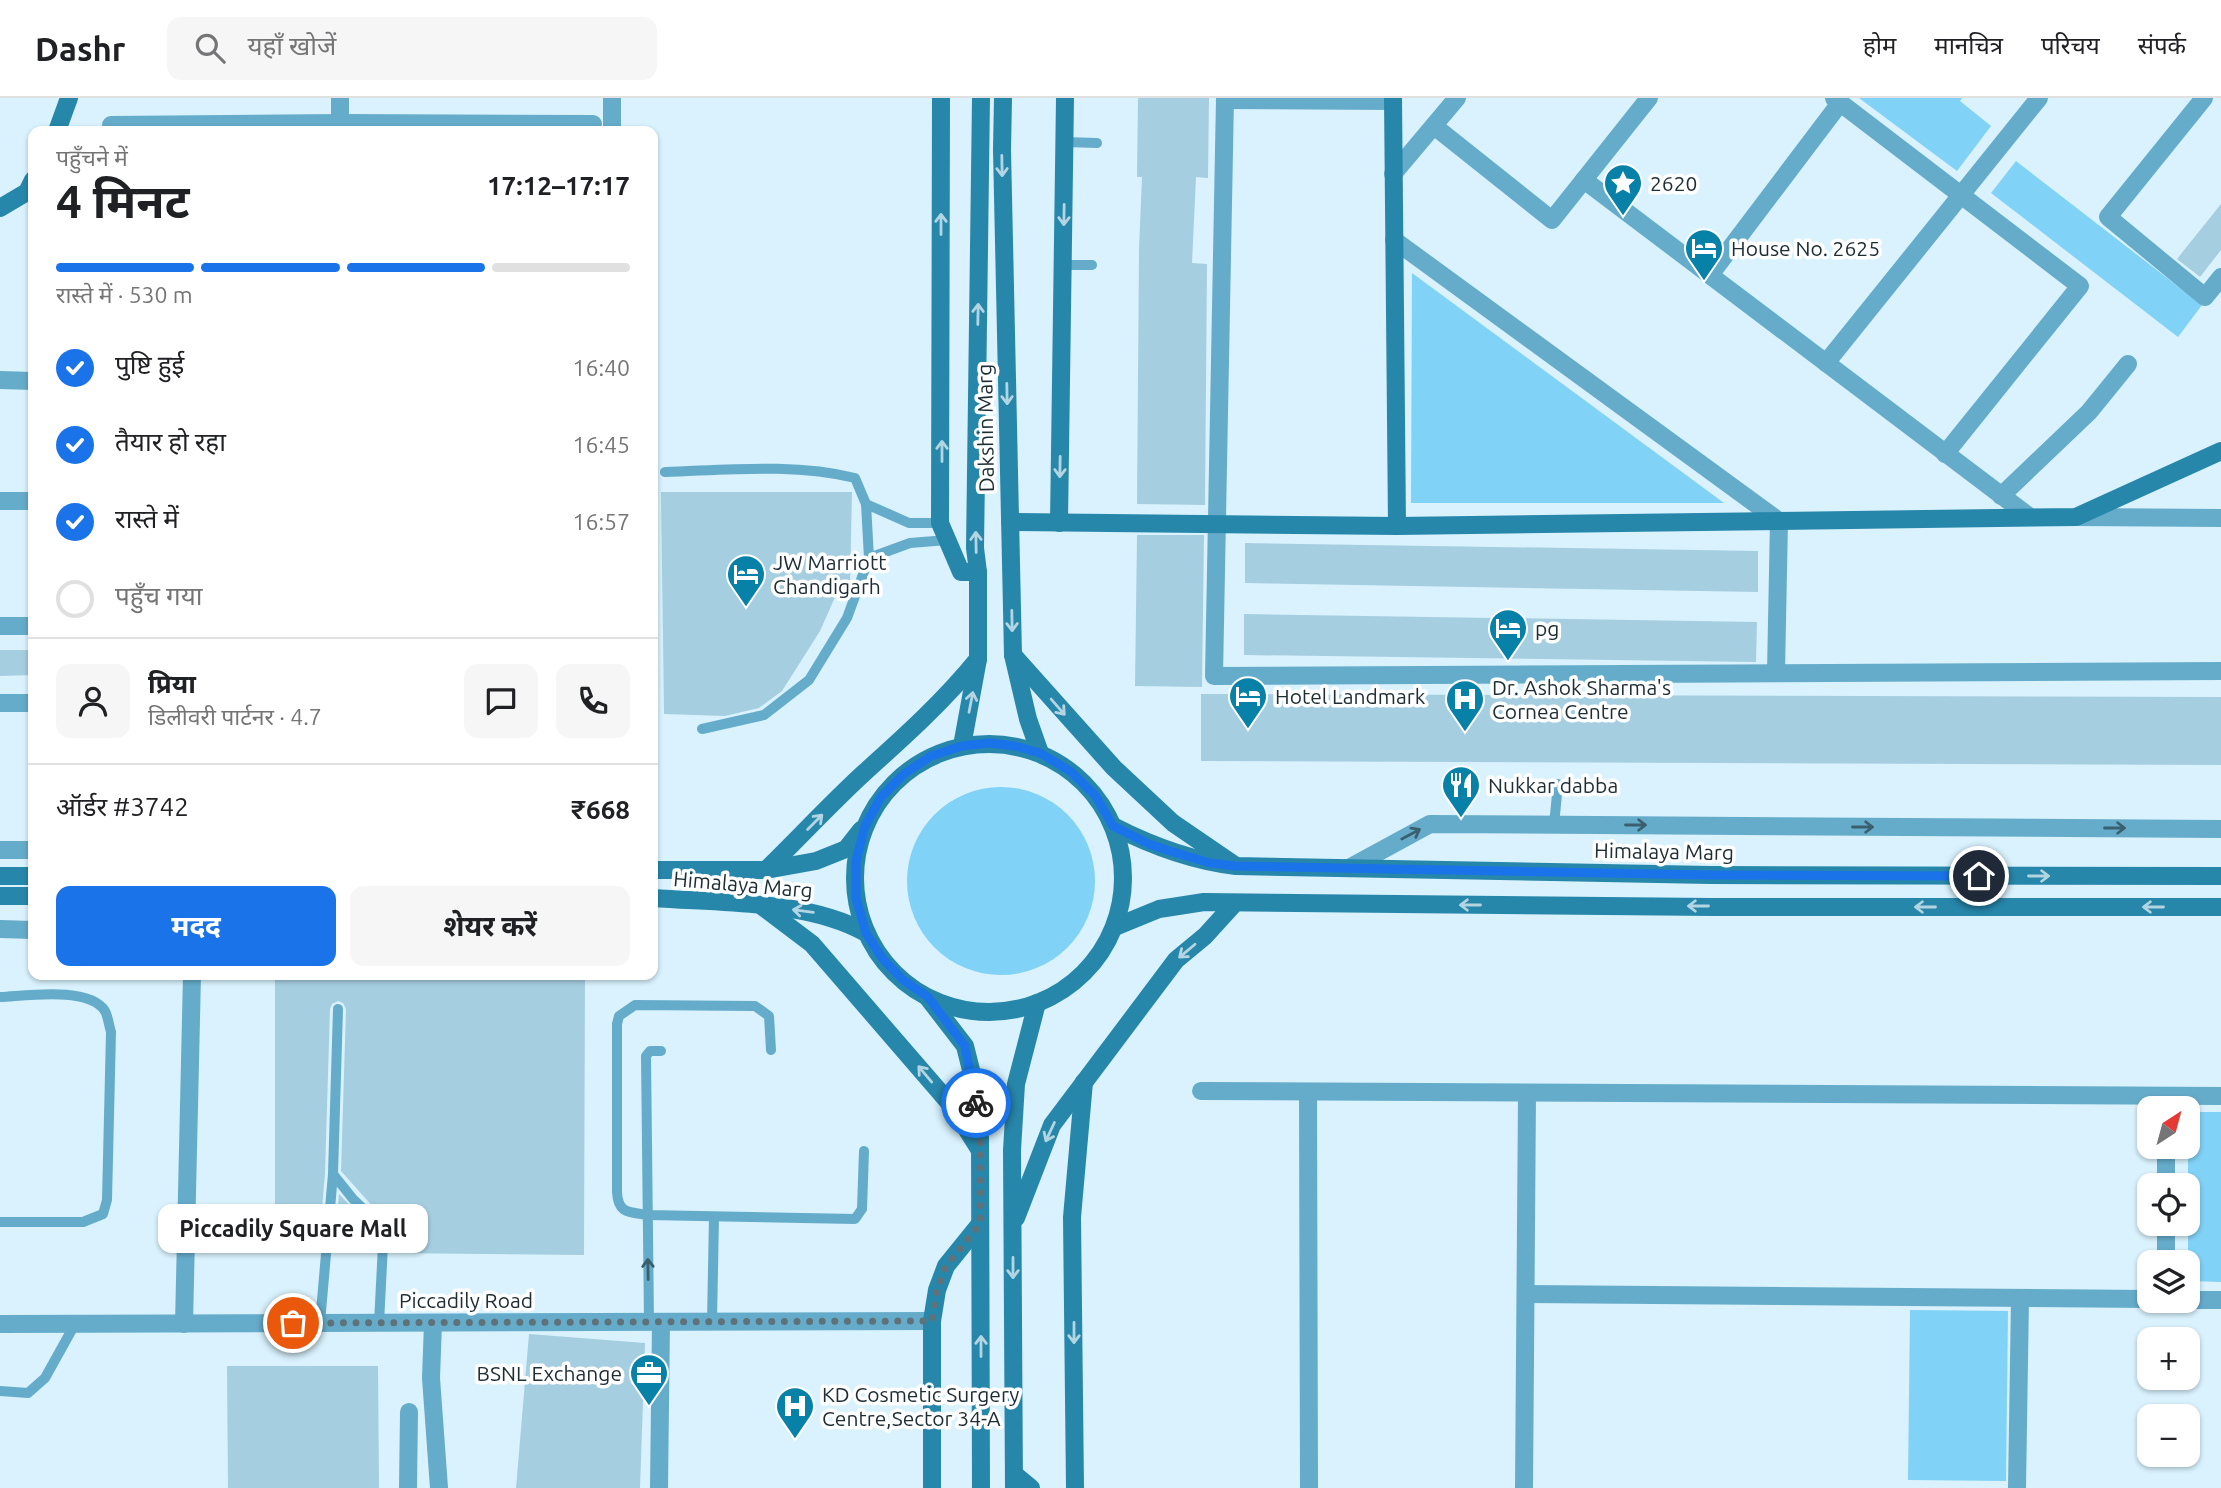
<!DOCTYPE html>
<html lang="hi">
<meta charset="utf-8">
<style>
:root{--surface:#fff;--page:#f6f6f6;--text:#202124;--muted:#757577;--line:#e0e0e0;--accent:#1a73e8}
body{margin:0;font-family:Ubuntu,"Noto Sans Devanagari",sans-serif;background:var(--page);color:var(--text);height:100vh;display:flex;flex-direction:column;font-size:26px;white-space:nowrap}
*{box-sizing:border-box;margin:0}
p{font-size:23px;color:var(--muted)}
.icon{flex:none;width:38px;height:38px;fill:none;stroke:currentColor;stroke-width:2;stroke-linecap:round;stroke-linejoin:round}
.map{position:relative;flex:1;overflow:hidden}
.panel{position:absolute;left:28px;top:28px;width:630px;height:854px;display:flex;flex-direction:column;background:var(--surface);border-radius:14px;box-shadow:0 2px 5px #0004}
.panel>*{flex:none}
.needle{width:46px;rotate:36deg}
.buttons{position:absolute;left:2137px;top:998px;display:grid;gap:14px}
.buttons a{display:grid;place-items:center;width:63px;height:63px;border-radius:14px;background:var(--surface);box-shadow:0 2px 5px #0004;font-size:35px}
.pin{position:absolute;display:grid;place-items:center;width:60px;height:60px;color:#fff;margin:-30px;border:4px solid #fff;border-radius:50%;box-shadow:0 2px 7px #0007}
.courier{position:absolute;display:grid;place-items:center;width:70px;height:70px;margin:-35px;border:5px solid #1a73e8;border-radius:50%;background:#fff;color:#222;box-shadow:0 2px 9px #0007}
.bubble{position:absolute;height:49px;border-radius:14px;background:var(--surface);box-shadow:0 2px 5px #0004;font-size:23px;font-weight:700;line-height:49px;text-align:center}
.summary em{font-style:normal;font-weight:700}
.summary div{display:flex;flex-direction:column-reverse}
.summary{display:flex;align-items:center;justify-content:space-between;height:119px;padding:0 28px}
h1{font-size:46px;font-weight:700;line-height:52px}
.bar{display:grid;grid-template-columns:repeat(4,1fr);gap:10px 7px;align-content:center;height:84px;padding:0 28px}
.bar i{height:9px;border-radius:5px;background:var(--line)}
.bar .current{background:var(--accent)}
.bar p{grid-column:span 4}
.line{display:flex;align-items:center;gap:18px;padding:0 28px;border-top:2px solid var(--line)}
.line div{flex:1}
.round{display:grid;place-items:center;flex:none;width:74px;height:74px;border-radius:14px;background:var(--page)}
ol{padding:0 28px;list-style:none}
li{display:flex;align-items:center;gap:21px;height:77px}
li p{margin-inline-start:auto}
li .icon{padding:7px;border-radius:50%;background:var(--accent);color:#fff;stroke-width:4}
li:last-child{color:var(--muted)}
li i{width:38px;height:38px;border:4px solid var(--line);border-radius:50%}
.button{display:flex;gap:14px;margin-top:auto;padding:14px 28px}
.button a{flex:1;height:80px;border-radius:14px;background:var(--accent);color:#fff;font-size:28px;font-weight:700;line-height:80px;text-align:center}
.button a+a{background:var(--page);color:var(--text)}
header{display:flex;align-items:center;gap:42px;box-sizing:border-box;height:98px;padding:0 35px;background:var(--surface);border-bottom:2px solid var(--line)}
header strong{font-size:33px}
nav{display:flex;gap:38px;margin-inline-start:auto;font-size:24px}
.search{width:490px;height:63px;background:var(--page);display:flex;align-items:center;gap:18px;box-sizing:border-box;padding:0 24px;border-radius:14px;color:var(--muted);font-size:26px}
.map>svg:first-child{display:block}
.green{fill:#80d2f6}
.building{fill:#a6cee1}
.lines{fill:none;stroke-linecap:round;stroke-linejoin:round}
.lane{stroke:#65acca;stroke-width:10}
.street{stroke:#65acca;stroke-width:18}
.secondary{stroke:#2787ab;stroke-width:18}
.oneway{stroke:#b3d5e2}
.oneway2{stroke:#3a6070}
.done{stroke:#5f727a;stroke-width:7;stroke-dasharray:0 12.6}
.route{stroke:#1a73e8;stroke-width:9}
.labels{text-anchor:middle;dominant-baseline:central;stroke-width:7;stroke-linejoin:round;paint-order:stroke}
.poi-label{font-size:21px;fill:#1d2d34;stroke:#fff;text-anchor:start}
.street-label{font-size:21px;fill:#1d2d34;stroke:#fff}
</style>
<header>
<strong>Dashr</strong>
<div class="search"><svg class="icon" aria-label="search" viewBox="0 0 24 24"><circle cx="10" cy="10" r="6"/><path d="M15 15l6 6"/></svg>यहाँ खोजें</div>
<nav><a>होम</a><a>मानचित्र</a><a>परिचय</a><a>संपर्क</a></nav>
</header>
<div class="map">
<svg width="2221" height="1390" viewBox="0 0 2221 1390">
<rect width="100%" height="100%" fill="#d9f2fd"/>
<g class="green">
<path d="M1859,0H1962L1960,3L1991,28L1957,73Z"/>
<path d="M2016,63L2202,207L2178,239L1991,95Z"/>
<path d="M1412,175L1724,405H1411Z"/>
<circle cx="1001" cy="783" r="94"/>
<path d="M2188,1014H2221V1184L2188,1183Z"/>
<path d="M1910,1212L2008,1213L2006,1383L1908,1382Z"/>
</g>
<g class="building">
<path d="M1138,0H1209L1208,80L1196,79L1192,165L1207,166L1205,407L1137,406L1139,152L1142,79H1137Z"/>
<path d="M2221,106V152L2200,179L2177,161Z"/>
<path d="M661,394H852L850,488H840L820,533L782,593L759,610L725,618L664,616Z"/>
<path d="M1137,437H1204L1202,589L1135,588Z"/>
<path d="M1245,445L1758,453V494L1245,485Z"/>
<path d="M1244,516L1757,524L1756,564L1244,557Z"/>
<path d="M0,552H33V577L0,578Z"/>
<path d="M1201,596L2221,599V667L1201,663Z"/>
<path d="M275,877H585L584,1157L390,1155L391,1145L382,1119L341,1073L346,911L343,905L338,903L332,906L330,911L325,1076L318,1155H275Z"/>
<path d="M339,1096L368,1126L375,1148V1155H334Z"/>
<path d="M529,1236L645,1245L640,1390H516Z"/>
<path d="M227,1268H378L379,1390H228Z"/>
</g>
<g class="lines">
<g class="lane">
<path d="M1065,44L1097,45"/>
<path d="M1063,167H1092"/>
<path d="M665,374C727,372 794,365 855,380L866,406L869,460L847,520L809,582L764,617L702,631"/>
<path d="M866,406L909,425H940"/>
<path d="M869,460L910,445L947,442"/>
<path d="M1554,727L1558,686"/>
<path d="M0,899C26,898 89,888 105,913C108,918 109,928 111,934L107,1102L103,1116L83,1124H0"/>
<path d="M338,911L333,1076L353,1101L375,1122L383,1147L379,1225"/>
<path d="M771,952L769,918L755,908L635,907L619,918L617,926V1094C618,1116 629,1114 648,1117L855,1121L862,1111L864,1053"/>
<path d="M649,1224L646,958L650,953H661"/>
<path d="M712,1224L714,1119"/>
<path d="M320,1225L333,1076"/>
<path d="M0,1293L28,1295L45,1280L75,1226"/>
</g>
<g class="street">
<path d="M1225,0L1214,578L2221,573"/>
<path d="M1834,0L2080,188L1945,356"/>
<path d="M2204,0L2108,119L2205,199L2221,179"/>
<path d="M1225,2L1393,3"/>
<path d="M111,27L340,25L593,26"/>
<path d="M1434,28L1552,122L1649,0"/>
<path d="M340,33V0"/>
<path d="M612,33V0"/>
<path d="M1393,76L1457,0"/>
<path d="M1584,82L2030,419"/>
<path d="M1394,142L1779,423L1776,574"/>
<path d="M1710,177L1840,5"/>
<path d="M1826,265L2039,0"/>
<path d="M0,282L33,283"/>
<path d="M2001,398L2089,314L2128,266"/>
<path d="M0,403H33"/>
<path d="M2076,419L2221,420"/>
<path d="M0,528H33"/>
<path d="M0,605H33"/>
<path d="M0,752H33"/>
<path d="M1351,769L1430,726L2221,731"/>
<path d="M0,831L33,832"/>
<path d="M1201,993L2221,998"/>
<path d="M1308,994L1309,1390"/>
<path d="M2166,1048V1087"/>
<path d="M2166,1125V1164"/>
<path d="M1526,1196L2149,1201"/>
<path d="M2188,1202H2221"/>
<path d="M433,1225L431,1280L439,1390"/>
<path d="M0,1226L932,1223"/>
<path d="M184,1226L192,877"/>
<path d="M408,1390L409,1314"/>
<path d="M659,1390L661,1224"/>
<path d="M1524,1390L1527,996"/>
<path d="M2017,1390L2020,1200"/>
</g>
<g class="secondary">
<path d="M941,0L940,425L961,474H978"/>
<path d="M1003,0L1002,52L1013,557L1028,621L1040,655"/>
<path d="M1393,0L1397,428"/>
<path d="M57,33L69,0"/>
<path d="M0,110L27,94L33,82"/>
<path d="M1010,424L1397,428L2076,419L2221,353"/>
<path d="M1059,425L1065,0"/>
<path d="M1013,557L1114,670L1173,725L1233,766"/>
<circle cx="989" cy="780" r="134"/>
<path d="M962,648L978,561V474L975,450L981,0"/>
<path d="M1113,728C1152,748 1192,763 1236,768L1710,777L2221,778"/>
<path d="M653,772H766L816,763L846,751L861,732"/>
<path d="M766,772C799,740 831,705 865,674C905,638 944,603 978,561"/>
<path d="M0,778H33"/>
<path d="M0,798H33"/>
<path d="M653,800C720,805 808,802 866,835"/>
<path d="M763,809L812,846L952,1008L979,1051"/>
<path d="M1115,829L1159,811L1204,804L1712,809H2221"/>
<path d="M928,900L965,948L974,984L980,1040L981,1390"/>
<path d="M1016,1120L1052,1027L1176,862L1205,838L1235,805"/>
<path d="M1014,1376L1031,1390"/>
<path d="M932,1390V1223L937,1192L946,1168L980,1126"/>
<path d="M1014,1390L1012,1052L1016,986L1037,905"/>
<path d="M1075,1390L1072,1119L1084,984"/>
</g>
</g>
<defs><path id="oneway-shaft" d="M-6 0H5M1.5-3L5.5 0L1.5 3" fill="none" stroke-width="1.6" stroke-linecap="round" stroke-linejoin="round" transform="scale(1.75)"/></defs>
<g class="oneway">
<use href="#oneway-shaft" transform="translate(1002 68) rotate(89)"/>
<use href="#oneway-shaft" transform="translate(1064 117) rotate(91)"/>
<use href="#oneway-shaft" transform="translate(941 126) rotate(-90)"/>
<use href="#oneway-shaft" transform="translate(978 216) rotate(-89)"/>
<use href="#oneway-shaft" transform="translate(1007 296) rotate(89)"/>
<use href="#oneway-shaft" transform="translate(942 353) rotate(-90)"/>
<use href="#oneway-shaft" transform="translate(1060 369) rotate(91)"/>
<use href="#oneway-shaft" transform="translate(976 444) rotate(-91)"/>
<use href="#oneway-shaft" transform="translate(1012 523) rotate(89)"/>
<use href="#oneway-shaft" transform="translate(971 604) rotate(-79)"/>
<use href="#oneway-shaft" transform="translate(1058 609) rotate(49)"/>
<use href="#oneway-shaft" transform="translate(815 724) rotate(-45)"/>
<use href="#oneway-shaft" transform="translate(2039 778)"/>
<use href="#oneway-shaft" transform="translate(1470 807) rotate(-180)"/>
<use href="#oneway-shaft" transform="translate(1698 808) rotate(-180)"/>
<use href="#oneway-shaft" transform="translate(1925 809) rotate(-180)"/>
<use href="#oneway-shaft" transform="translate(2153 809) rotate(-180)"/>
<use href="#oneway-shaft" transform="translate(803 813) rotate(-173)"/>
<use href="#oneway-shaft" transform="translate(1187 853) rotate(140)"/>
<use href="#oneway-shaft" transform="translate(925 976) rotate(-130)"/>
<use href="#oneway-shaft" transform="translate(1050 1034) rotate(115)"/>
<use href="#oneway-shaft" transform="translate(1013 1170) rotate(90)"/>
<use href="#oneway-shaft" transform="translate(1074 1235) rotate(90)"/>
<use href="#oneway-shaft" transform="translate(981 1248) rotate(-90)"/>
</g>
<g class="oneway2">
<use href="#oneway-shaft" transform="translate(1636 727)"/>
<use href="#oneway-shaft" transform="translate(1863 729)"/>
<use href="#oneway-shaft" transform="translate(2115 730)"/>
<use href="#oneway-shaft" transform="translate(1411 736) rotate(-28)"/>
<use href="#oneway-shaft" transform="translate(648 1171) rotate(-91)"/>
</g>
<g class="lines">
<path class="done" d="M293,1225L932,1223L937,1192L946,1168L980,1126V1040L976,1005"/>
<path class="route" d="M976,1005L965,948L928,899L903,882L882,860L866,835L856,800V763L865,728L881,699L904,676L931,658L962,648L989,645L1015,648L1040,655L1070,673L1095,697L1113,728L1149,746L1173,754L1210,765L1236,768L1710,777L1979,778"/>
</g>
<defs>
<symbol id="sight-pin" viewBox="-11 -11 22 30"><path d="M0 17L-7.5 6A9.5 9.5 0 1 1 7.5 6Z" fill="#0781a7" stroke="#fff"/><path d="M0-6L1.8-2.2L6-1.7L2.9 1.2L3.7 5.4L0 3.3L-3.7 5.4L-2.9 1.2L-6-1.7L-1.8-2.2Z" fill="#fff"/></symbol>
<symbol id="hotel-pin" viewBox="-11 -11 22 30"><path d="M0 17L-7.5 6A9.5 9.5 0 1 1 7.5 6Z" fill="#0781a7" stroke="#fff"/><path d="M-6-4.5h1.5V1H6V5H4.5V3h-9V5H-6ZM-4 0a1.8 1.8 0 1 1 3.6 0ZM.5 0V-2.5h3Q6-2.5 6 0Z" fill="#fff"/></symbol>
<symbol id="hospital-pin" viewBox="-11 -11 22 30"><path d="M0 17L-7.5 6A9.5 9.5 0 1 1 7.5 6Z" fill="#0781a7" stroke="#fff"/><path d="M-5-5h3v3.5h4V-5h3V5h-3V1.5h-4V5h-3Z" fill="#fff"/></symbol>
<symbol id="restaurant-pin" viewBox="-11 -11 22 30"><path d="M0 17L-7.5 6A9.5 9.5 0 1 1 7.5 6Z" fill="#0781a7" stroke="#fff"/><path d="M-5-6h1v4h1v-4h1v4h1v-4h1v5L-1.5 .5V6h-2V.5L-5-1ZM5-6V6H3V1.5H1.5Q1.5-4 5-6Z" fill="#fff"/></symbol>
<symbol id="office-pin" viewBox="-11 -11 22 30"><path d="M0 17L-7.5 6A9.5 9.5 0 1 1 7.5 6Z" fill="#0781a7" stroke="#fff"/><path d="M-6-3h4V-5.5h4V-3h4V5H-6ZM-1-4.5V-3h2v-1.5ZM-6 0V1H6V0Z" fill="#fff"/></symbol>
</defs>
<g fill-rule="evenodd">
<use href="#sight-pin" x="1601" y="63" width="44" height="60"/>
<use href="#hotel-pin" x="1682" y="128" width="44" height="60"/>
<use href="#hotel-pin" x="724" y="454" width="44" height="60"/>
<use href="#hotel-pin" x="1486" y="508" width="44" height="60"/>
<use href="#hotel-pin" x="1226" y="576" width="44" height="60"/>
<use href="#hospital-pin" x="1443" y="579" width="44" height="60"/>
<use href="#restaurant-pin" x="1439" y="665" width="44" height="60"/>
<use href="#office-pin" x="627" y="1253" width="44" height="60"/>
<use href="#hospital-pin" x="773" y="1286" width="44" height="60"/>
</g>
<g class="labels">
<g class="poi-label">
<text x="1650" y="85">2620</text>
<text x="1731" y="150">House No. 2625</text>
<text x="773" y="464">JW Marriott<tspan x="773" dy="24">Chandigarh</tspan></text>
<text x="1535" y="530">pg</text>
<text x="1492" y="589">Dr. Ashok Sharma's<tspan x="1492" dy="24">Cornea Centre</tspan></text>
<text x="1275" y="598">Hotel Landmark</text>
<text x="1488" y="687">Nukkar dabba</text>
<text x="622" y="1275" text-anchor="end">BSNL Exchange</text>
<text x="822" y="1296">KD Cosmetic Surgery<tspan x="822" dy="24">Centre,Sector 34-A</tspan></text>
</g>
<g class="street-label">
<text transform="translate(985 330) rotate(-91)">Dakshin Marg</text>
<text transform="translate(1664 753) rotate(1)">Himalaya Marg</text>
<text transform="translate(743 786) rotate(5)">Himalaya Marg</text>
<text x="466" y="1202">Piccadily Road</text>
</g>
</g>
</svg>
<div class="buttons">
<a><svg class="needle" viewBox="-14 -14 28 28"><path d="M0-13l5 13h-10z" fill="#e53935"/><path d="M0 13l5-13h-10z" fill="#757577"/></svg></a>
<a><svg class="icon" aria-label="locate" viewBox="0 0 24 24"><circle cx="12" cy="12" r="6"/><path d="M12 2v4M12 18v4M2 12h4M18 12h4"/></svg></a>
<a><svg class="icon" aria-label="layers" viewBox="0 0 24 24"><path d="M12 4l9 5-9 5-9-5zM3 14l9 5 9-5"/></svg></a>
<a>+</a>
<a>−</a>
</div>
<div class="pin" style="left:293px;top:1225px;background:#ea580c"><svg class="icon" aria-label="bag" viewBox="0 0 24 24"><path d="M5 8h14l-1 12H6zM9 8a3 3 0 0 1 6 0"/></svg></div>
<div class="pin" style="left:1979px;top:778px;background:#1f2937"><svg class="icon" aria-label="home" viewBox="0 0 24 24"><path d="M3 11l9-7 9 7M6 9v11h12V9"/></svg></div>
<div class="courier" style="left:976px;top:1005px"><svg class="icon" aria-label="bike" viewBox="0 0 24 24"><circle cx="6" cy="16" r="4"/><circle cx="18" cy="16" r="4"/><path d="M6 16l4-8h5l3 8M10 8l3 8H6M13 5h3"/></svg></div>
<div class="bubble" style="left:158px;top:1106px;width:270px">Piccadily Square Mall</div>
<section class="panel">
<div class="summary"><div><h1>4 मिनट</h1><p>पहुँचने में</p></div><em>17:12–17:17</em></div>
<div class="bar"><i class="current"></i><i class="current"></i><i class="current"></i><i></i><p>रास्ते में · 530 m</p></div>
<ol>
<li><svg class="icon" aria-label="check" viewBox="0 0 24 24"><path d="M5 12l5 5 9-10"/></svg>पुष्टि हुई<p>16:40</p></li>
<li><svg class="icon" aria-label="check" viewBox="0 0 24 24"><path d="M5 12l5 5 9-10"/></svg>तैयार हो रहा<p>16:45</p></li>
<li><svg class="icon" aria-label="check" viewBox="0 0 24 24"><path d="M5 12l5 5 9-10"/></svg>रास्ते में<p>16:57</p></li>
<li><i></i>पहुँच गया</li>
</ol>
<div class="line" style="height:126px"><a class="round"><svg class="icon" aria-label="person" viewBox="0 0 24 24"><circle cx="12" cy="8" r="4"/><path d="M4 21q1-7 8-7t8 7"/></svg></a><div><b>प्रिया</b><p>डिलीवरी पार्टनर · 4.7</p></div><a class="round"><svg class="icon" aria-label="chat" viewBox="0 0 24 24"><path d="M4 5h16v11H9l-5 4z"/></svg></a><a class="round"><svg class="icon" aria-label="phone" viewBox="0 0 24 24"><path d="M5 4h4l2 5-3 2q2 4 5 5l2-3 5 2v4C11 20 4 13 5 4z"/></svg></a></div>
<div class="line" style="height:91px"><div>ऑर्डर #3742</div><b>₹668</b></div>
<div class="button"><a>मदद</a><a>शेयर करें</a></div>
</section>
</div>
